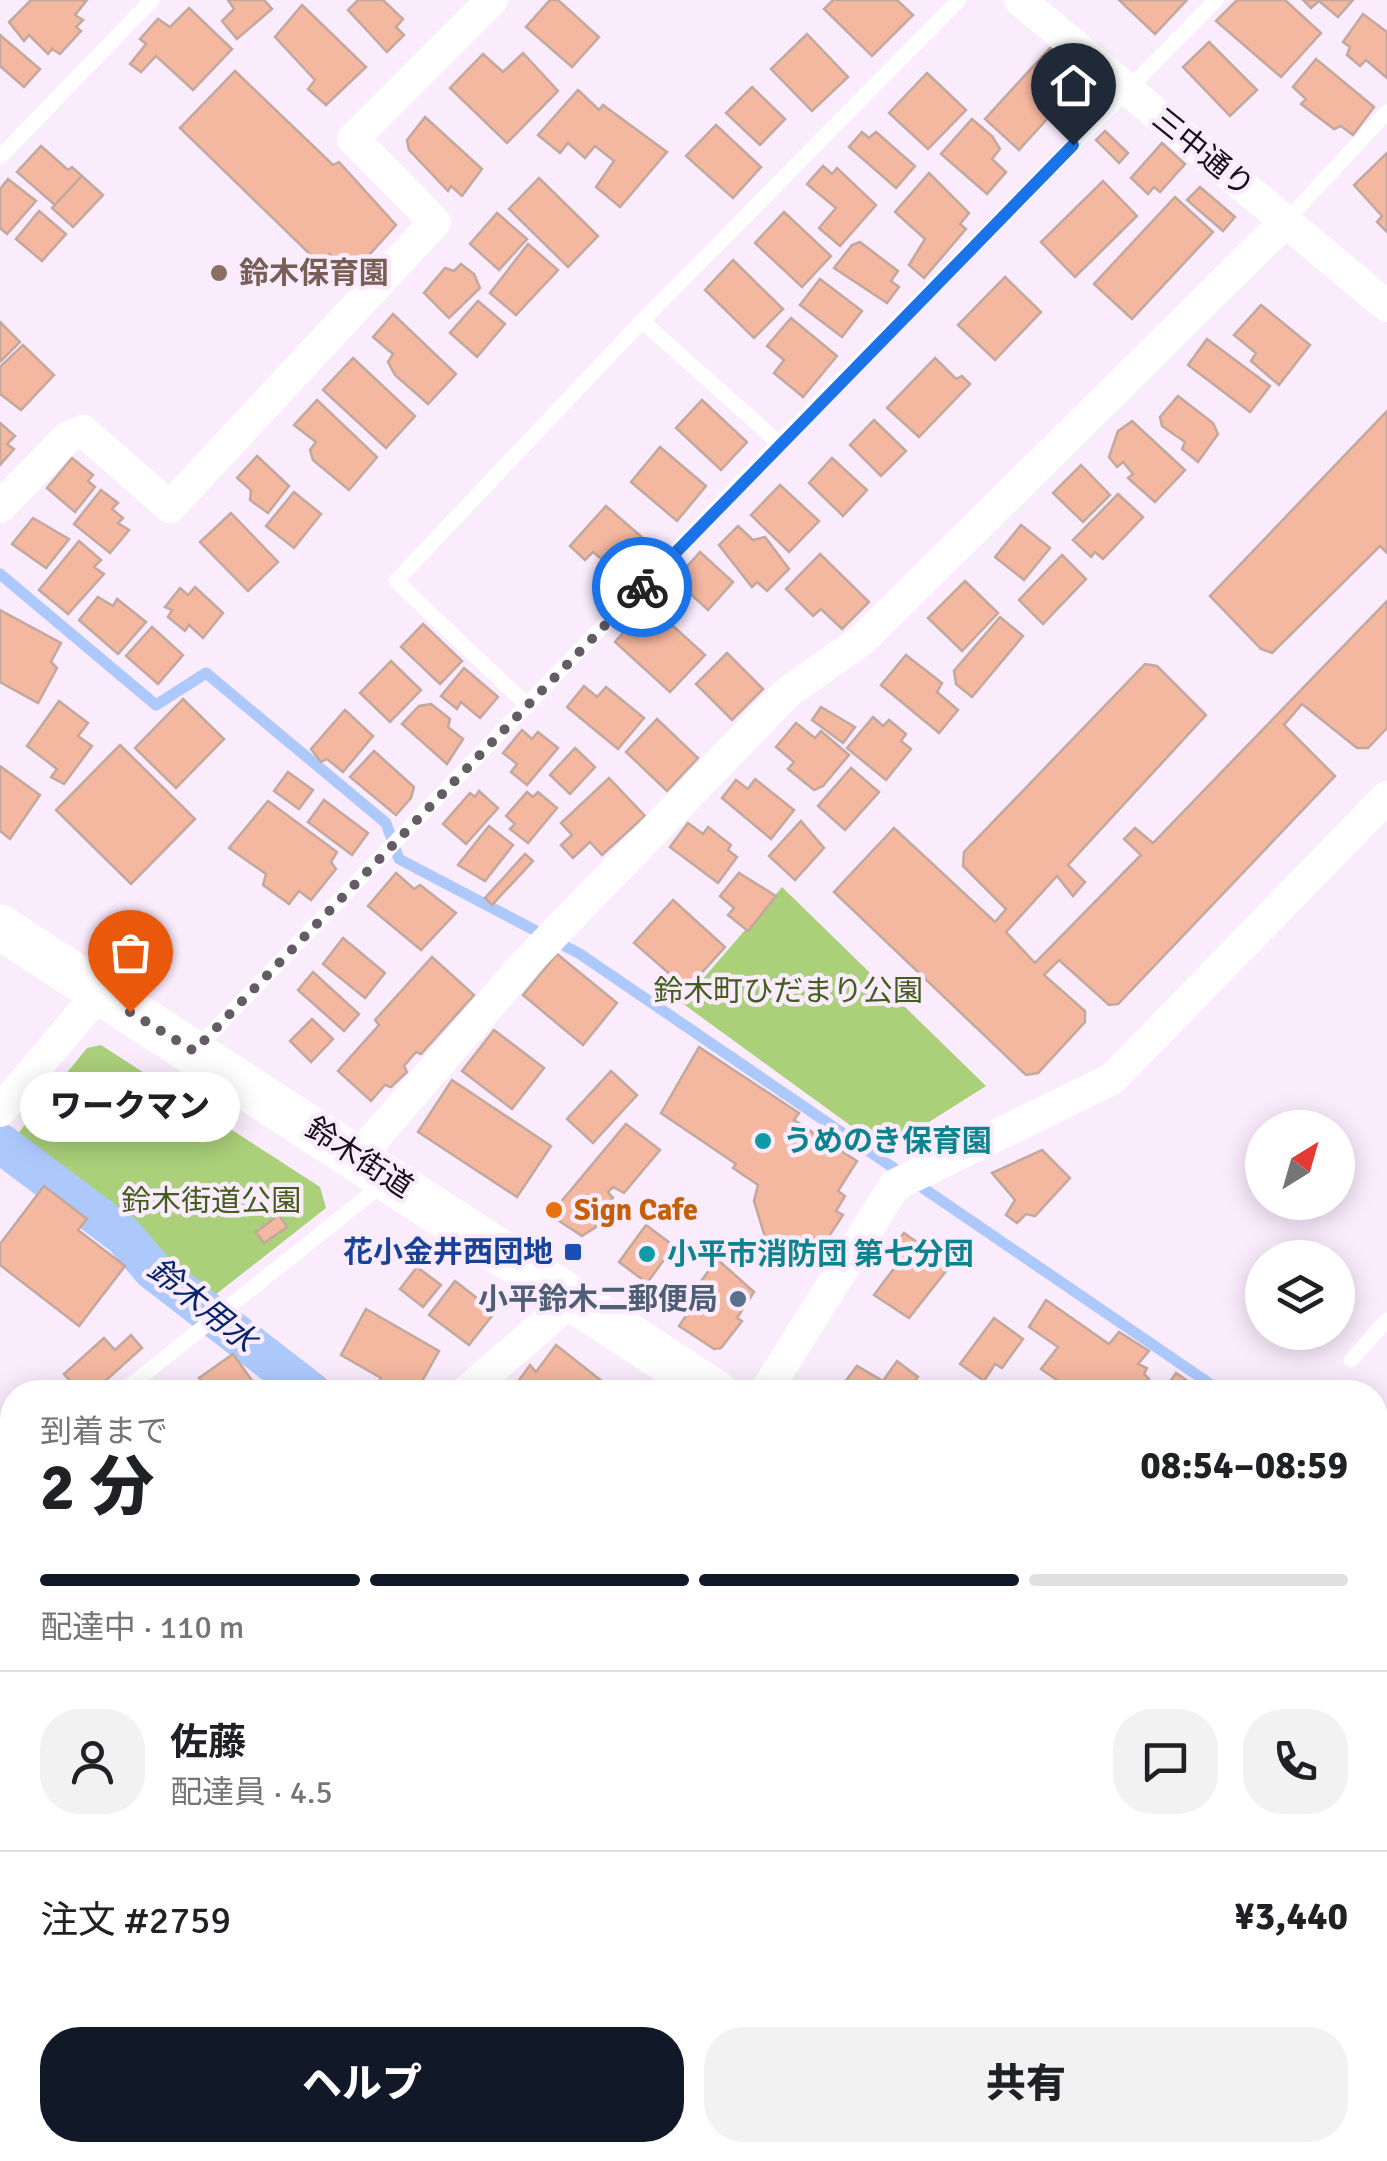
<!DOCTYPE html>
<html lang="ja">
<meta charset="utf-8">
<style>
:root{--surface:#fff;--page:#f2f2f2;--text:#202124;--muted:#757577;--line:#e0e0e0;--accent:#111827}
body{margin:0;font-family:Signika,"Noto Sans JP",sans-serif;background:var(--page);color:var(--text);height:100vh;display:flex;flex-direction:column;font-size:38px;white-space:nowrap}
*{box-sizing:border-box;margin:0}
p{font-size:32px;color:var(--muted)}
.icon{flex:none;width:55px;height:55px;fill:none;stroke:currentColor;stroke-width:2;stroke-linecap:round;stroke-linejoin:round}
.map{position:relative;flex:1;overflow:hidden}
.panel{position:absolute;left:0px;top:1380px;width:1388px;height:782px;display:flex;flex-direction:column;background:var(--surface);border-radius:40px 40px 0 0;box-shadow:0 5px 25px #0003}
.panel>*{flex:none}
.needle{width:65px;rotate:37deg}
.controls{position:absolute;left:1245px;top:1110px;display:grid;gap:20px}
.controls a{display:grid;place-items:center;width:110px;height:110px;border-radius:50%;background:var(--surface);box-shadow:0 5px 25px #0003;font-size:50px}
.pin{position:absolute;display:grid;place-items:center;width:85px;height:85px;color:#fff;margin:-102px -42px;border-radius:50% 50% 50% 0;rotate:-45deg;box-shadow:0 0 10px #0007}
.pin .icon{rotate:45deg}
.courier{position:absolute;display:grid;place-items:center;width:100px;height:100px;margin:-50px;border:8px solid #1a73e8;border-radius:50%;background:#fff;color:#222;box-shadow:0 2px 12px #0007}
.bubble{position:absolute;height:70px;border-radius:35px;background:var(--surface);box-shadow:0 5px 25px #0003;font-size:32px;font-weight:800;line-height:70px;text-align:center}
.head em{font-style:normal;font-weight:800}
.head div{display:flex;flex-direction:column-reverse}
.head{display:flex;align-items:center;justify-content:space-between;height:170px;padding:0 40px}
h1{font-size:65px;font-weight:800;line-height:75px}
.bar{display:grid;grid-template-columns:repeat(4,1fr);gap:15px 10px;align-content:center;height:120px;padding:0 40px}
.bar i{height:12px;border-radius:8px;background:var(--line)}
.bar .on{background:var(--accent)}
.bar p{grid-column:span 4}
.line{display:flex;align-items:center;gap:25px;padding:0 40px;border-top:2px solid var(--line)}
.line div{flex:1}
.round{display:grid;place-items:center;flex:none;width:105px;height:105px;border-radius:40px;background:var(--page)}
.primary-button{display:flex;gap:20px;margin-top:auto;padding:20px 40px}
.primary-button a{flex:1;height:115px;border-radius:40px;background:var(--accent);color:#fff;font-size:40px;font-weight:800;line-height:115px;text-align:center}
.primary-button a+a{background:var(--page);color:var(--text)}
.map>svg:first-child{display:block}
.green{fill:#aad07a}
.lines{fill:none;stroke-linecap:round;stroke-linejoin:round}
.stream{stroke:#adc9fc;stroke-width:11}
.canal{stroke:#adc9fc;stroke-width:40}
.building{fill:#f4b7a0;stroke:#c3a89d;stroke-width:2.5}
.lane{stroke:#fff;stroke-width:15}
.street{stroke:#fff;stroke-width:32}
.secondary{stroke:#fff;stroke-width:45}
.done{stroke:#645b67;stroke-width:10;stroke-dasharray:0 18}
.route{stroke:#1a73e8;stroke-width:12}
.education-dot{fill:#8d6e63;stroke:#faebfd;stroke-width:4}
.culture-dot{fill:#0f9aa8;stroke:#faebfd;stroke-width:4}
.food-dot{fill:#e8710a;stroke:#faebfd;stroke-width:4}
.transit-dot{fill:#1a4fb4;stroke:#faebfd;stroke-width:4}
.service-dot{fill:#5c6f8a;stroke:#faebfd;stroke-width:4}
.labels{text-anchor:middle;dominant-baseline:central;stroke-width:9;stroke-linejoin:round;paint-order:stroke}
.street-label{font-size:30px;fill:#140e16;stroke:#faebfd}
.education-label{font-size:30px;font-weight:bold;fill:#785e54;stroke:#faebfd;text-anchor:start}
.park-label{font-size:30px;fill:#435d1d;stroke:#faebfd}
.culture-label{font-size:30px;font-weight:bold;fill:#0d838f;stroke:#faebfd;text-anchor:start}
.food-label{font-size:30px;font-weight:bold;fill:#c56008;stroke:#faebfd;text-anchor:start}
.transit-label{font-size:30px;font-weight:bold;fill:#164399;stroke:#faebfd;text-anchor:end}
.service-label{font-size:30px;font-weight:bold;fill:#4e5e75;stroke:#faebfd;text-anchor:end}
.water-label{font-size:32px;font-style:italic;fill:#03246a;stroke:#faebfd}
</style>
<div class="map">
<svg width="1387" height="2161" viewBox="0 0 1387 2161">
<rect width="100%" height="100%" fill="#faebfd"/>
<g class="green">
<path d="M782,887L986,1086L910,1134L891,1155L682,1003Z"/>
<path d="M101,1045L320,1187L326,1208L215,1295L15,1137L87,1048Z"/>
</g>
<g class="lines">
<path class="stream" d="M0,574L156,705L206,673L386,823L399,859L580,954L1222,1392"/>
<g class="canal">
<path d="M0,1143L124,1236L153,1270L311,1392"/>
<path d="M0,1564L12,1573"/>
<path d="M962,2150L974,2161"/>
</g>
</g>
<g class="building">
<path d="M31,0H87L75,15L83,20L76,27L81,31L60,54L52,49L48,54L29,35L24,41L9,22Z"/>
<path d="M228,0H264L272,9L237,39L222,21L234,9Z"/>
<path d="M358,0H383L403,19L396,27L404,35L387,52L348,10Z"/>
<path d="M550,0H558L599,37L572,67L526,27Z"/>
<path d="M833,0H897L913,15L872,56L824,9Z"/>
<path d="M1119,0H1187L1155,34Z"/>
<path d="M1237,0H1285L1321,33L1281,77L1216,21Z"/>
<path d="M1303,0H1353L1338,17L1319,1L1311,8Z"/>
<path d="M302,5L366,67L326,105L308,89L315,80L275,37Z"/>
<path d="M189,8L232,49L193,90L156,56L141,72L130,64L146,44L140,39L158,19L170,27Z"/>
<path d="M1363,14L1387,32V78L1366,60L1360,66L1347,55L1350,47L1343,42Z"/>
<path d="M807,34L848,77L812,111L771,69Z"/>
<path d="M0,35L40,69L24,87L0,66Z"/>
<path d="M1209,42L1257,90L1230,116L1183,67Z"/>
<path d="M1050,48L1084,78L1019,150L985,119Z"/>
<path d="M523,53L558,91L507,143L450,88L483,54L503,72Z"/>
<path d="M1316,59L1374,107L1353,135L1341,126L1334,129L1301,104L1306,99L1293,87Z"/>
<path d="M235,71L333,165L339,162L396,225L353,273L329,254L319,263L180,128Z"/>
<path d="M927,73L966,110L928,149L889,113Z"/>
<path d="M752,87L785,119L760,145L726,113Z"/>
<path d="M578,90L599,110L603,105L667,152L620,207L596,187L614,161L595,146L585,158L568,143L560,153L538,135Z"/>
<path d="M425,117L482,169L462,196L451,186L448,191L409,150L407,140Z"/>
<path d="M972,119L992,136L1000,149L992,159L1006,172L987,194L941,154Z"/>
<path d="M716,125L761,167L733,198L686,156Z"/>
<path d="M1105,131L1128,153L1119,163L1096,140Z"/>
<path d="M862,132L869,138L876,132L915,166L896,188L849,147Z"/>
<path d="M1162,143L1185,164L1160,192L1154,187L1148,194L1131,178Z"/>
<path d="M41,146L68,170L72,167L82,176L55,205L17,172Z"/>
<path d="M1387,153V232L1377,222L1382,216L1354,185Z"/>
<path d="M823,166L832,174L837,168L876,205L840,246L819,228L836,208L807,184Z"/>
<path d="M929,173L969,213L960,224L966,229L924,278L909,265L925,239L895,212Z"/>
<path d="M82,176L103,195L73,227L52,208Z"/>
<path d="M539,178L598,236L568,267L509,209Z"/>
<path d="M8,179L36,201L7,234L0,228V189Z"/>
<path d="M1103,181L1137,216L1075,277L1041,242Z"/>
<path d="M1200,187L1235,217L1223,231L1187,200Z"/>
<path d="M1175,197L1213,232L1132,319L1094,284Z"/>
<path d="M39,211L66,234L42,261L16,239Z"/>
<path d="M784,212L831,256L802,287L755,243Z"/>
<path d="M497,213L527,239L499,270L470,244Z"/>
<path d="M860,242L898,271L891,281L899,287L887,303L834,268L852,245Z"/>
<path d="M528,244L558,270L516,315L490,293Z"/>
<path d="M733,260L783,309L754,338L705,290Z"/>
<path d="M461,264L474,274L480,288L449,318L424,293L445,268L454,271Z"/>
<path d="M1005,277L1041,312L995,360L958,325Z"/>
<path d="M820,279L862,311L842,337L800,305Z"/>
<path d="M478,301L505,324L477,357L450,333Z"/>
<path d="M1261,305L1310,345L1279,385L1251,361L1256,353L1234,335Z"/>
<path d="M393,314L456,374L428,404L395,375L388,362L393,354L373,337Z"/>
<path d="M791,318L837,356L803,397L774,373L784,360L767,346Z"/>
<path d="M0,322L20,342L0,362Z"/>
<path d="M1207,339L1270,386L1250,412L1188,365Z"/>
<path d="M23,345L54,375L21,410L0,394V367Z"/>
<path d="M353,358L415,416L386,448L323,390Z"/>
<path d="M935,358L956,379L962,376L970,384L919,437L887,408Z"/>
<path d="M1178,396L1213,423L1218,434L1198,462L1182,449L1185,442L1162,426L1160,417Z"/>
<path d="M317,400L377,457L349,490L313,460L310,450L316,442L294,425Z"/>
<path d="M702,400L747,442L721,470L676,428Z"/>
<path d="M1387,411V553L1380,546L1272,653L1261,649L1210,596Z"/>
<path d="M874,420L906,451L881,476L850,445Z"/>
<path d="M1132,421L1185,470L1155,502L1128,478L1133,474L1123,462L1117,467L1109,457L1118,431Z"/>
<path d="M0,423L15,436L7,444L14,449L0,465Z"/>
<path d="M660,447L706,486L677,521L631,482Z"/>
<path d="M257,456L289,486L268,513L250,500L251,490L237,478Z"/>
<path d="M72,458L93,475L88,481L95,487L75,512L47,488Z"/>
<path d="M832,458L867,490L843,516L809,483Z"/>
<path d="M1081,465L1110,495L1083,522L1053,493Z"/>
<path d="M780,485L819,521L789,552L751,515Z"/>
<path d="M101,490L118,503L112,509L123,518L118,523L129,530L110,553L74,524Z"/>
<path d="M294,492L321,514L294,548L266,526Z"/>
<path d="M1118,494L1143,517L1103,559L1095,552L1091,557L1073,540Z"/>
<path d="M606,506L651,545L623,577L593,552L585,560L570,546Z"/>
<path d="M231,513L278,562L248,591L200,542Z"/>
<path d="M33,518L69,539L46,568L12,544Z"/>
<path d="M1021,525L1050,548L1024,580L995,557Z"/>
<path d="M738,526L753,540L765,537L789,569L767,591L757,582L752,587L719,545Z"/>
<path d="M79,541L101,560L94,567L104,574L68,614L39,590Z"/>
<path d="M700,552L733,582L708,610L675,580Z"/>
<path d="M820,554L869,602L842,629L821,609L813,616L786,589Z"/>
<path d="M1062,555L1086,579L1043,624L1019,600Z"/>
<path d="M965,581L998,613L962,651L928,618Z"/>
<path d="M195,587L223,613L203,638L189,625L185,631L168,617L172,610L165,607L180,588L188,595Z"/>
<path d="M98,597L113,606L117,599L146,622L118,654L79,620Z"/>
<path d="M1387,601V728L1368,748H1357L1302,704L1284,725L1335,776L1118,1004L1109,1005L1059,960L1044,975L1085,1011V1022L1038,1073L1026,1075L834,892L894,828L995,922L1006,909L963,866L964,852L1145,664L1157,666L1206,715L1068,865L1085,882L1073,896L1057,876L1006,932L1035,963L1141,855L1124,839L1135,828L1153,843Z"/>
<path d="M649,604L705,655L670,692L615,642Z"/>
<path d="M0,610L61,643L51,662L57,668L38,703L0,682Z"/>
<path d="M1000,617L1023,636L972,697L956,684L954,671Z"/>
<path d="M423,624L462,661L440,684L401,647Z"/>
<path d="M152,627L183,655L158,684L126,656Z"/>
<path d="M727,653L763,689L732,720L696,684Z"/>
<path d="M906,655L942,683L937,692L958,710L939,733L881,685Z"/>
<path d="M391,661L421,690L390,722L360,693Z"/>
<path d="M464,668L498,697L480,718L461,702L457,709L441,696Z"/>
<path d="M584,686L597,697L606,687L644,718L618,749L567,707Z"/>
<path d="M183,699L224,739L176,788L135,748Z"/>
<path d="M59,701L88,723L78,736L92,746L64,784L51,777L57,769L27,746Z"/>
<path d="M431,704L450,719L448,727L463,739L447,764L402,724L419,706Z"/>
<path d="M821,707L855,727L843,743L812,720Z"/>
<path d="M345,710L373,736L343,772L327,759L321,762L311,749Z"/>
<path d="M873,717L883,726L889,720L906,734L901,741L911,749L886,780L847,748Z"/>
<path d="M657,719L698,758L667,791L626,752Z"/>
<path d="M796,723L815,738L821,731L849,755L823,786L814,790L788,769L794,762L776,747Z"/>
<path d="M522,730L532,739L538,732L558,748L527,785L511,772L517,764L503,753Z"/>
<path d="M120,745L195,819L131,884L56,810Z"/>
<path d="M575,748L595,767L570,794L550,775Z"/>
<path d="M374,751L414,787L411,798L396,815L350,777Z"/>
<path d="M0,766L40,795L10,839L0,831Z"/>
<path d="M851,768L879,792L845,830L818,806Z"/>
<path d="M288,772L313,790L299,809L274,791Z"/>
<path d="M609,778L645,816L602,855L590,842L573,858L561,845L572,835L561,823Z"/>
<path d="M755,779L794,810L771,839L722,798L736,780L748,789Z"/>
<path d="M479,791L498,808L466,844L443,824L470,793L475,797Z"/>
<path d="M527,792L533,797L538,792L557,808L528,843L510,829L515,824L506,816Z"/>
<path d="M324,800L368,833L352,855L308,822Z"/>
<path d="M268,801L337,852L331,862L336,869L311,900L299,891L289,904L263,885L266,874L229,848Z"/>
<path d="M801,821L824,848L795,880L769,856Z"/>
<path d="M688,823L703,834L708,827L731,845L728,850L737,857L718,883L670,847Z"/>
<path d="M489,826L513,845L485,881L458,865Z"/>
<path d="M525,854L533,861L492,905L485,898Z"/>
<path d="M396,873L414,889L420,885L456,913L421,950L368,906Z"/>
<path d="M739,873L776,896L748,931L728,915L734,908L720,896Z"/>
<path d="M673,900L725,947L687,989L634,943Z"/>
<path d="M343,938L385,973L365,998L323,964Z"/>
<path d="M557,954L617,1003L583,1045L523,995Z"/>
<path d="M432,957L474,995L421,1054L416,1052L404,1066L407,1072L391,1087L385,1085L371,1101L338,1071L379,1025L375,1020Z"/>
<path d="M313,972L359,1014L344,1031L298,990Z"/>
<path d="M312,1019L333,1039L311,1062L290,1041Z"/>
<path d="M494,1030L544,1068L512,1109L462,1071Z"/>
<path d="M699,1047L799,1113L794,1120L857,1161L838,1191L845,1196L836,1211L843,1215L822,1247L818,1244L811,1255L803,1250L794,1264L765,1237L754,1201L758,1185L733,1168L736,1164L661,1113Z"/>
<path d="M611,1071L637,1095L593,1143L567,1119Z"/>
<path d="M452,1080L551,1146L517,1197L418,1132Z"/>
<path d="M626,1124L660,1150L624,1193L613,1187L608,1192L613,1198L594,1220L596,1227L582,1236L550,1215Z"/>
<path d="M1042,1150L1070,1178L1035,1216L1026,1214L1017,1223L1006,1215L1015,1200L992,1173Z"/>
<path d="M44,1186L87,1219L78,1230L125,1266L79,1326L0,1265V1244Z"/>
<path d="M279,1215L287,1227L264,1243L256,1232Z"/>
<path d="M646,1225L674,1246L647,1283L619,1262Z"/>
<path d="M904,1233L950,1266L909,1318L874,1295L898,1263L887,1255Z"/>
<path d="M717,1259L754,1292L737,1318L742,1321L721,1348L714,1349L679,1326L705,1288L699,1284Z"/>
<path d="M417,1267L441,1285L423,1307L400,1289Z"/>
<path d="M455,1281L495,1312L469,1345L429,1315Z"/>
<path d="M1046,1300L1109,1344L1119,1332L1149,1351L1138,1364L1147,1368L1144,1374L1149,1379L1135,1392H1074L1041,1369L1058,1347L1029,1327Z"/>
<path d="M366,1309L439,1351L416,1392H385L376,1387L381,1378L341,1355Z"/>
<path d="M994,1318L1023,1339L1002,1368L995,1364L984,1381L960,1364Z"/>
<path d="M131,1335L142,1348L93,1392H80L64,1374L104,1338L115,1350Z"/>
<path d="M556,1345L608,1386L603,1392H527L531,1387L519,1380L530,1365L536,1372Z"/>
<path d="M233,1354L253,1382L238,1392H210L199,1378Z"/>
<path d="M897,1361L918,1377L906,1392H851L842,1386L857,1366L883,1381Z"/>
<path d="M1176,1373L1204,1392H1163Z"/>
<path d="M1377,1428L1387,1435V1470L1375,1485Z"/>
<path d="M0,1474L12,1480V1510L0,1526Z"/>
<path d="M1375,1641L1387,1653V1697L1375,1709Z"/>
<path d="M0,1892L12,1907V2068L0,2052Z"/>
<path d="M1375,1919L1387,1933V1942L1375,1952Z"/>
<path d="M1375,2098L1387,2112V2150L1375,2136Z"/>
<path d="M170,2150H252L261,2161H156Z"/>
<path d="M534,2150H573L584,2161H532L527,2156Z"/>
<path d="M633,2150H675L662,2161H643Z"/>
<path d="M744,2150H785L786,2151L775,2161H745L748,2154Z"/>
<path d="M803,2150H833L846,2161H794Z"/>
<path d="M891,2150H956L968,2161H896L888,2154Z"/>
<path d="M1129,2150H1192L1198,2158L1138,2161Z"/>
<path d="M1301,2150H1340L1327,2161H1301L1295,2155Z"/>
</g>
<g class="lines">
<g class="lane">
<path d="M959,0L642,321L779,443L1216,0"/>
<path d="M0,157L152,0"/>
<path d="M1286,221L1387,112"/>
<path d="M528,706L396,581L642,321"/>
<path d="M196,1049L779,443"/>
<path d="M1351,1360L1387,1320"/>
<path d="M122,1392L383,1184"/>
<path d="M1375,1572L1382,1565"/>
<path d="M1375,2040L1387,2030"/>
<path d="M347,2150L355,2161"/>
<path d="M611,2150L620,2161"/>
<path d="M1234,2161L1247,2150"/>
</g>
<g class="street">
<path d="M1020,0L1387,306"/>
<path d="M0,507L68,437L83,431L170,507L435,222L353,139L492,0"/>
<path d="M0,1111L99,993"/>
<path d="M358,1157L524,965L788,692L862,640L1286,221"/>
<path d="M466,1392L573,1299"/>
<path d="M765,1392L895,1185L1112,1079L1387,797"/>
<path d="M0,1441L12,1451"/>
<path d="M0,1786L12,1776"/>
<path d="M118,2161L132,2150"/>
</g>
<g class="secondary">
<path d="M0,927L715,1392"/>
<path d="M1375,1844L1387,1858"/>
</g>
</g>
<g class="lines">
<path class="done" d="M130,1012L194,1051L642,587"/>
<path class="route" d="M642,587L1073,145"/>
</g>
<circle class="education-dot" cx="219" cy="273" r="10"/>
<g class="culture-dot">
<circle cx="763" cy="1141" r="10"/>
<circle cx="647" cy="1254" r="10"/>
</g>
<circle class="food-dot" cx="554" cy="1210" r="10"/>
<rect class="transit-dot" x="563" y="1242" width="20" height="20" rx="5"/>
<circle class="service-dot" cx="738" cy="1299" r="10"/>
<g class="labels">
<g class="street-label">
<text transform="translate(1203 153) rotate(39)">三中通り</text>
<text transform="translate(359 1158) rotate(33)">鈴木街道</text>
</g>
<g class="education-label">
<text x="239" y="273">鈴木保育園</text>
</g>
<g class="park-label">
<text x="788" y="991">鈴木町ひだまり公園</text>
<text x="211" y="1201">鈴木街道公園</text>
</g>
<g class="culture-label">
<text x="783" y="1141">うめのき保育園</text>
<text x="667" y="1254">小平市消防団 第七分団</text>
</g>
<g class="food-label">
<text x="574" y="1210">Sign Cafe</text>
</g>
<g class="transit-label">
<text x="553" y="1252">花小金井西団地</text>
</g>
<g class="service-label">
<text x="718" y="1299">小平鈴木二郵便局</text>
</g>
<g class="water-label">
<text transform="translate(202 1305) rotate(39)">鈴木用水</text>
</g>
</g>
</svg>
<div class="controls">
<a><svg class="needle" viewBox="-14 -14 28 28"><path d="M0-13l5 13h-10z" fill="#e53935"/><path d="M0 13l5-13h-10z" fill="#757577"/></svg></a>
<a><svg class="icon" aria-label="layers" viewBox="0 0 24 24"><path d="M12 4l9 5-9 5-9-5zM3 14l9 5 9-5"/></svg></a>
</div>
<div class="pin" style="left:130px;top:1012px;background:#ea580c"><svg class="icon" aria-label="bag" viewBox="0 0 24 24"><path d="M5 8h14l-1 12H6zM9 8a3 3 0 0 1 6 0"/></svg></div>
<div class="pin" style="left:1073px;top:145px;background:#1f2937"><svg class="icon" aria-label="home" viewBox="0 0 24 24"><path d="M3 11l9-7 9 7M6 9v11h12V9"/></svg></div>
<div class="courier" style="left:642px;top:587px"><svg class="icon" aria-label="bike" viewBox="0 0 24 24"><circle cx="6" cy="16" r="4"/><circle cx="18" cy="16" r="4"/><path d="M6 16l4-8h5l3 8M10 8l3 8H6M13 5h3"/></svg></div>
<div class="bubble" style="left:20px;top:1072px;width:220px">ワークマン</div>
<section class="panel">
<div class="head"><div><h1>2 分</h1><p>到着まで</p></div><em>08:54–08:59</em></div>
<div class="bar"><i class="on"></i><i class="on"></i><i class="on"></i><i></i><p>配達中 · 110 m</p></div>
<div class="line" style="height:180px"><a class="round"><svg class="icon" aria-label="person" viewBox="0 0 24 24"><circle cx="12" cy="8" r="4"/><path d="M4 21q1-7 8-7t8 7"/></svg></a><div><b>佐藤</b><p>配達員 · 4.5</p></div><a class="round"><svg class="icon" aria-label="chat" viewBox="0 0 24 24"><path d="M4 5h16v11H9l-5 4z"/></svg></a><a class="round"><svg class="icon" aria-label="phone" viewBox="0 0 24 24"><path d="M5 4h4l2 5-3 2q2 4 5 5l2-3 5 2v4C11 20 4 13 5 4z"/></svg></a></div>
<div class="line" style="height:130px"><div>注文 #2759</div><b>¥3,440</b></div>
<div class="primary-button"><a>ヘルプ</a><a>共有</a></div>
</section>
</div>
